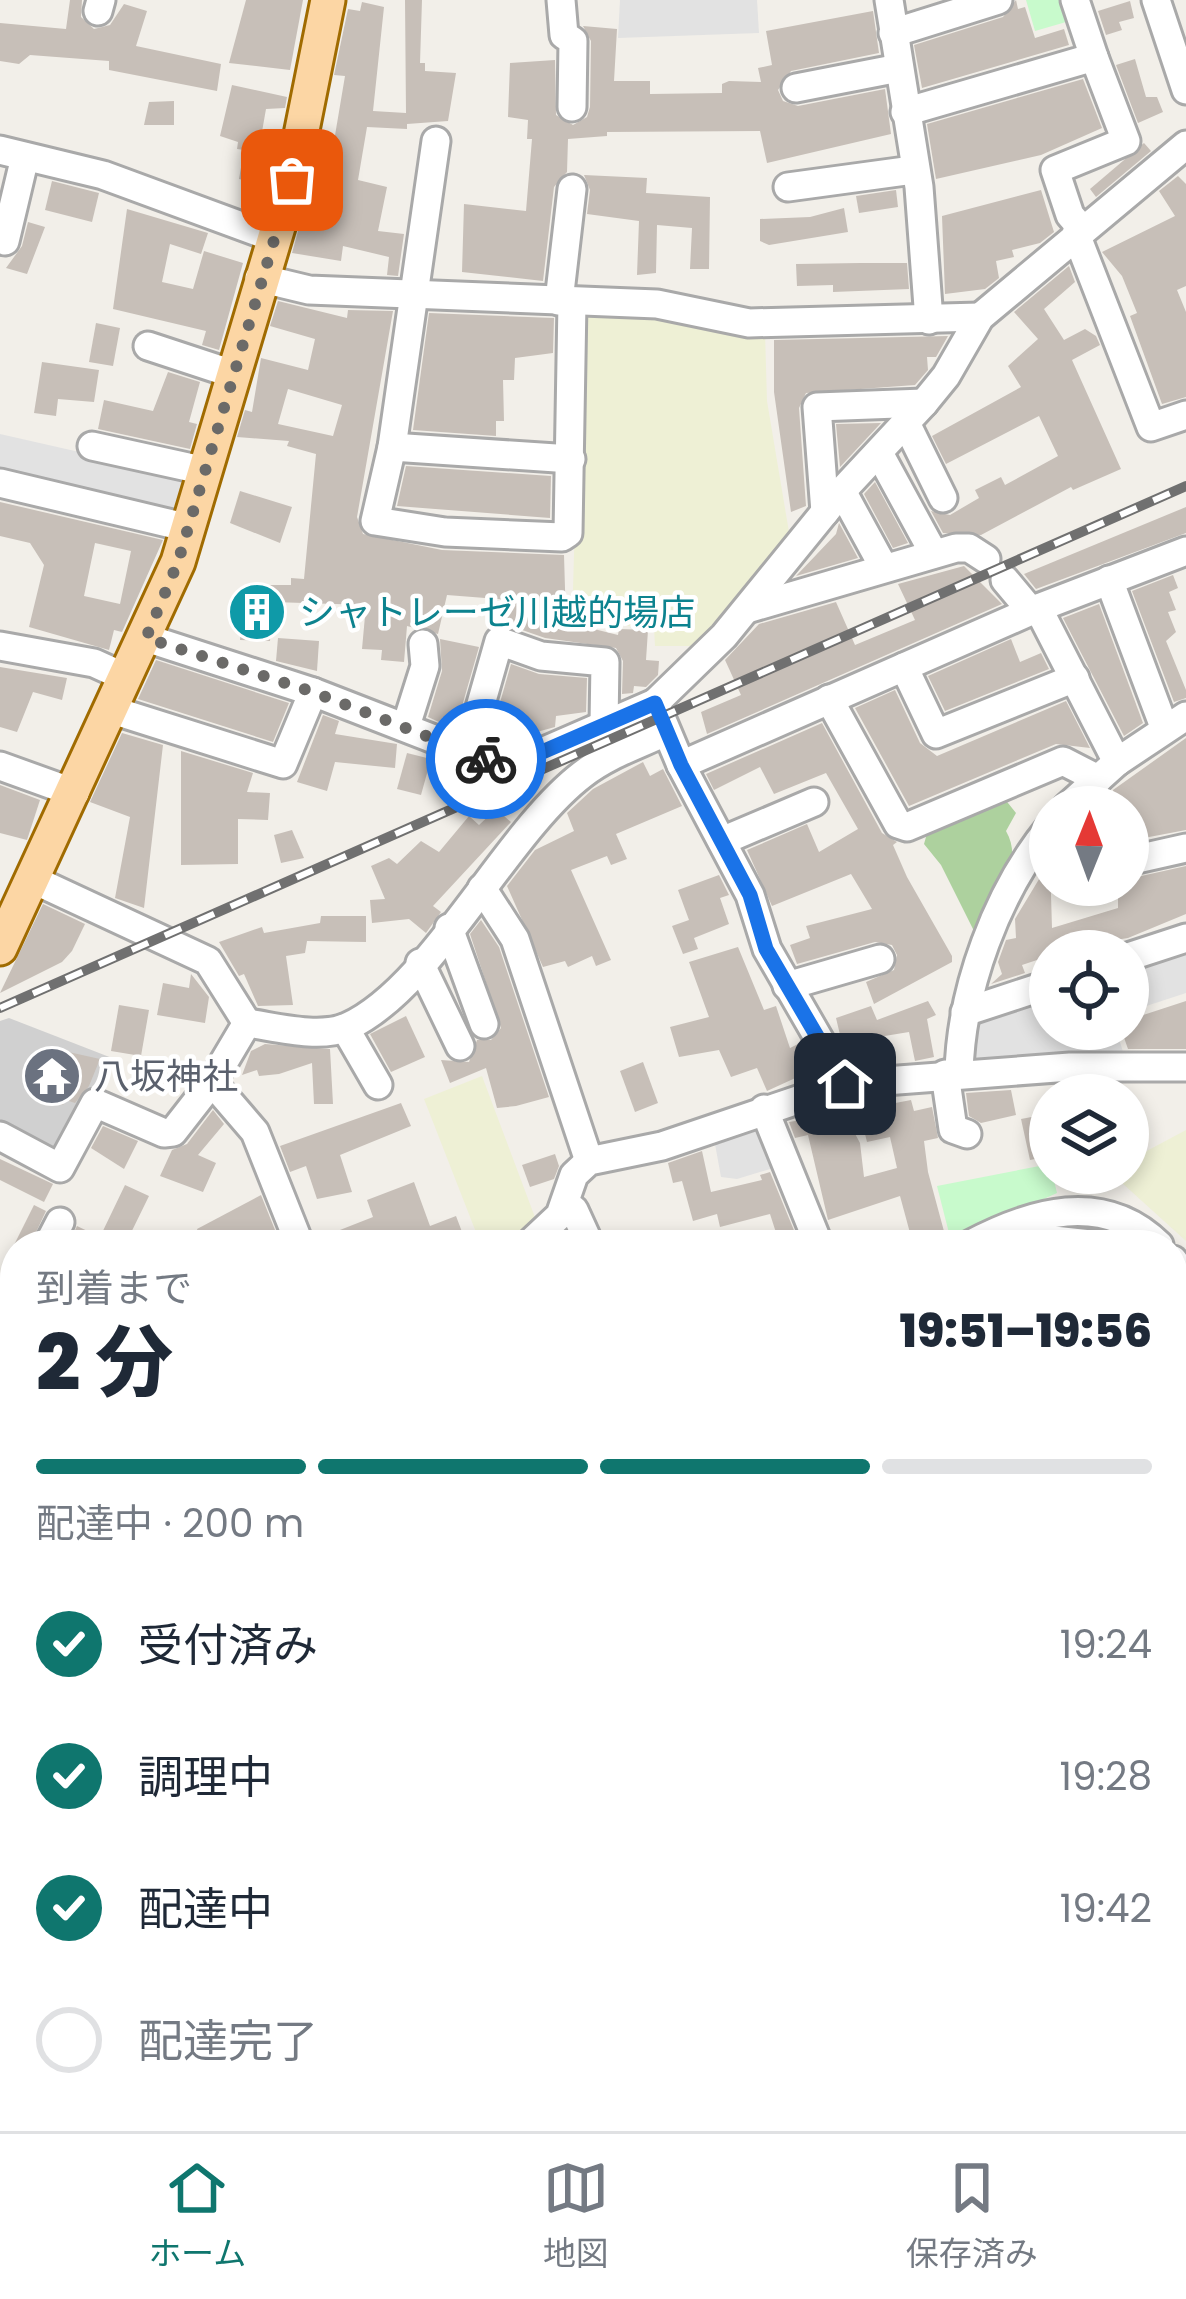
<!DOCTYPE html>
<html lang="ja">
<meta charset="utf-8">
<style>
:root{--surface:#fff;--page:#f6f6f7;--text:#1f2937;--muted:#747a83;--line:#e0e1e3;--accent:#0f766e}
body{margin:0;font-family:Poppins,"Noto Sans JP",sans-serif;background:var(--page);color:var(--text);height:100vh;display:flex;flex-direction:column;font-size:45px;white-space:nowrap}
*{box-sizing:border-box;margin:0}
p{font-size:39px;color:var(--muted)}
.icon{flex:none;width:66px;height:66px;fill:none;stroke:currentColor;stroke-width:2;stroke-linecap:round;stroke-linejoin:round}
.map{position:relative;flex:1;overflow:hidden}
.side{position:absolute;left:0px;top:1230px;width:1188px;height:903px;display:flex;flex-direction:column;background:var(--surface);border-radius:48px 48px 0 0;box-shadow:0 6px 18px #0003}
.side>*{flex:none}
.needle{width:78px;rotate:1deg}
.tools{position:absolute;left:1029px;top:786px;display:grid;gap:24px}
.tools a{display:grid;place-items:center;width:120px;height:120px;border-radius:50%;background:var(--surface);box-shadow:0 6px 18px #0003;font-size:60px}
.pin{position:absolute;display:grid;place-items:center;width:102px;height:102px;color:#fff;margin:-51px;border-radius:24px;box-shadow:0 6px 18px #0006}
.courier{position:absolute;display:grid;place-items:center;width:120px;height:120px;margin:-60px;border:9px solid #1a73e8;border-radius:50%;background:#fff;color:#222;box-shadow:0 3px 15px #0007}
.overview em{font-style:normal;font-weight:800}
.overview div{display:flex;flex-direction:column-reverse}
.overview{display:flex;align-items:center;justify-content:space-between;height:204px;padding:0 36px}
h1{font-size:78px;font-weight:800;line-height:90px}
.bar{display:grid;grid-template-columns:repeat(4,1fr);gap:18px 12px;align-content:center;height:144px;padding:0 36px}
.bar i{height:15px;border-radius:9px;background:var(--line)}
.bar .current{background:var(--accent)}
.bar p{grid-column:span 4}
ol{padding:0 36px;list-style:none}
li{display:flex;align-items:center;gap:36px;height:132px}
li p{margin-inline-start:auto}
li .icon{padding:12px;border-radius:50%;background:var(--accent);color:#fff;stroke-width:4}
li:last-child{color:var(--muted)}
li i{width:66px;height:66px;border:6px solid var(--line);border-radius:50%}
.tabs{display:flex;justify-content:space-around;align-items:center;height:168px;border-top:3px solid var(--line);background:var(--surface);font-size:33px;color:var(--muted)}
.tabs a{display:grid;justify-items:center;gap:6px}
.tabs .current{color:var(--accent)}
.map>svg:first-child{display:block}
.industrial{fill:#ebdbe8}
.religious{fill:#d0d0d0}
.farmland{fill:#eef0d5}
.forest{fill:#add19e}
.park{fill:#c8facc}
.parking{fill:#e2e2e2}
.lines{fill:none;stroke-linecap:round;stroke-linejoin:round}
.stream{stroke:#aad3df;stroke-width:6}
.building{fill:#c7bfb8;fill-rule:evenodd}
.minor-casing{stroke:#a9a9a9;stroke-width:33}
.major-casing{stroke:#a06b00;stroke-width:39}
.minor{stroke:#fff;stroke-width:27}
.major{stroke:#fcd6a4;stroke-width:33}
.rail-casing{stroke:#707070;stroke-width:10}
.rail{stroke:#fff;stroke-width:6;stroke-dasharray:18;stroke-linecap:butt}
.done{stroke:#6b6a68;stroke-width:12;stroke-dasharray:0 21.6}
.route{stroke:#1a73e8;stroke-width:15}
.labels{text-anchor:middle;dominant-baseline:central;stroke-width:9;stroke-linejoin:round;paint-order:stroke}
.culture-label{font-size:36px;fill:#0d838f;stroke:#fff;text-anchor:start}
.worship-label{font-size:36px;fill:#5b616d;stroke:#fff;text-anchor:start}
</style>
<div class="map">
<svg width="1186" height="2131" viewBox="0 0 1186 2131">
<rect width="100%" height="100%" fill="#f2efe9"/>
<path class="industrial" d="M1186,2044V2131H1112L1123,2118H1173V2059Z"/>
<path class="religious" d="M9,1018L112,1058L62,1159L0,1131V1021Z"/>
<g class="farmland">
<path d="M588,310L656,313L765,332L767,401L790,538L701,646H655L654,627L572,623L581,315Z"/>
<path d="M482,1076L539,1228L517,1245H481L424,1099Z"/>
<path d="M1186,1130V1241L1121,1182L1102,1175L1128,1173V1161Z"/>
</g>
<path class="forest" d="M1004,798L1016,813L1006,831C1026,865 993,905 977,937L941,865L924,844L928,830Z"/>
<g class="park">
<path d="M1026,0H1066L1073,20L1035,31Z"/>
<path d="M1050,1164L1057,1193L951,1241L937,1186Z"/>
</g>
<g class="parking">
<path d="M620,0H757L759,33L618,38Z"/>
<path d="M0,434L185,476L174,518L0,477Z"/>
<path d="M1186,946V993L1128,1012V965Z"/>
<path d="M1050,992V1029H1116L1124,1055L972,1065L970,1020Z"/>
<path d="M756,1119L783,1165L737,1179L721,1177L715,1144L723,1143L721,1133Z"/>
</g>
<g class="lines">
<g class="stream">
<path d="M1173,2041L1186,2030"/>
<path d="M1097,2131L1104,2118"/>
</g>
</g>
<g class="building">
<path d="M70,0H82L81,17L94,29L110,25L124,4L147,11L136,46L221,64L217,91L109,70V61L30,55L19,64L0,61V23L66,29Z"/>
<path d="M246,0H303L290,70L229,63Z"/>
<path d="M405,0H422L420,63H425V71L456,73L448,121L407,124V129L367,127L358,180L387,187L378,231L404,234L398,276L387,275L389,257L343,246L341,261L292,253L317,163L330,165L345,76L334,75L348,9L360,11L362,2L384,7L373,111L406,113Z"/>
<path d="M1016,0L1018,9L1025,7L1035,38L1064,29L1069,45L922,88L914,45L1003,17Z"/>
<path d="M1130,1L1134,18L1119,22L1122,30L1106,35L1098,11Z"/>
<path d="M873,11L879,53L791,71L778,90L783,101L798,106L885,89L891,134L767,163L760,131L607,132V136L568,139L567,172L554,187L543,281L462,272L464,204L526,211L532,139H527L528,120L508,117L510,63L555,60L556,115L573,125L587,117L590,107L591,41L583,26L617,29L614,81H650V94L722,93V84L729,81L761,82L758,68L772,65L766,31Z"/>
<path d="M1135,59L1146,97H1157L1163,112L1138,123L1116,65Z"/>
<path d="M1083,79L1102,128L1041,155L936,179L927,124Z"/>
<path d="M232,85L287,97L285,108L266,109L260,143L272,146L264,185L239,179L244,150L237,149L238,142L220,136Z"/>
<path d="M174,101V125H144L149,102Z"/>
<path d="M1144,143L1151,151L1096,197L1090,189Z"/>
<path d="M584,175L647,178L646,193L710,197L709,269H690L692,228L657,225L656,273L637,275L639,221L587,214L590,190Z"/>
<path d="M1178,176L1186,184V286L1177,290L1186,312V397L1162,404L1130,316L1137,313L1122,276L1102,252L1175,216L1159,191Z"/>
<path d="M52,181L99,193L92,222L45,210Z"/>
<path d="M896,190L898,207L859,213L856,196Z"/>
<path d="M1041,190L1054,232L1040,243L1012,250L1014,257L996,261L999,278L985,289L945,294L942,216Z"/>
<path d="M844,208L848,232L769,245L760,241V219L810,217Z"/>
<path d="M127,209L208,233L201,254L170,244L162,282L193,289L204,251L243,263L219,350L202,345L206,331L113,309Z"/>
<path d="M28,222L45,227L27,274L6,268L22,246Z"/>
<path d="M860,263H907L909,289L833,292V285L797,286L796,264Z"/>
<path d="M1069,266L1075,282L1044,309L1064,340L1085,329L1096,336L1100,345L1072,360L1121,469L1073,490L1071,487L981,535L943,533L931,511L950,515L979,498L975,490L1001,477L1005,485L1058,456L1039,416L946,464L932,436L1021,387L1008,366L1038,339L1014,312Z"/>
<path d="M278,301L347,318L348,310L393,311L357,517L363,534L442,550L564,555L566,622L618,635L619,629L648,630L646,660L659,661L658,675L646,687L634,686L633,693L622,694L623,661L616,648L545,638L505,624L508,600L498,599L447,595L438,634L407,626L404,662L381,660L382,650L362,649L366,605L273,602L270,641L240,640L244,585H291V578L304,579L316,454L287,446L289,441L237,437L245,410L252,412L261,358L308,370L315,339L270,326ZM288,389L342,405L333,436L278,424Z"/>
<path d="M429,313L554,318L553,353L515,358L514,380H503L504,421H496V436L413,430Z"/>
<path d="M96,323L120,328L113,366L89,362Z"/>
<path d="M948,336L936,357H927L928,370L915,385L806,393L799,408L806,506L791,512L774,392V340Z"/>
<path d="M42,362L99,370L94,402L58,399L56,416L34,413Z"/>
<path d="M168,372L200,382L189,422L197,424L190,449L98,429L104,400L153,411Z"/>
<path d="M881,423L840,467L836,424Z"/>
<path d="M406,466L551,476L550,518L397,506Z"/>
<path d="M875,482L908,543L893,548L864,494Z"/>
<path d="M240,491L292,507L280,543L230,523Z"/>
<path d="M0,502L163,540L122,632L114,630L109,650L29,627L44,565L30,543L0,536ZM95,543L131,551L120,604L84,596Z"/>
<path d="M1186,507V533L1036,589L1024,574Z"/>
<path d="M839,523L858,558L796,576L836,534Z"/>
<path d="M964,566L1002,604L707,734L701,712L741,695L725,660L759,624L836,602L855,645L915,620L898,584Z"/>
<path d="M1173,575L1178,588L1169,592L1176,610L1168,612L1176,632L1166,641L1186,690V698L1174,702L1132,591Z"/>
<path d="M1099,604L1143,723L1124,736L1063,618Z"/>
<path d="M278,638L319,641L317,671L276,661Z"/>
<path d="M440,639L479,647L458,720L443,717L441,723L428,717L442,671Z"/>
<path d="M1011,639L1020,662L1041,653L1049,669L945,711L928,676Z"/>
<path d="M156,660L289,703L273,742L138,699Z"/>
<path d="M511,664L539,674L587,678L586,712L556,716L555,727L515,738L513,745L489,741Z"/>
<path d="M0,667L67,678L62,700L33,692L17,732L0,727Z"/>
<path d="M895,690L920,743L937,756L1066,701L1090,748L1056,744L909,806L855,708Z"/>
<path d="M323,715L339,721L335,734L397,744L395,768L335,762L327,791L297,782Z"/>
<path d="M822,723L882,833L897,842L893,845L907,877L952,956V962L874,1004L866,982L894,970L897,955L892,945L875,942L797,964L790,945L810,938L806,926L872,909L851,874L772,906L747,850L807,824L819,852L858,829L826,773L774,794L760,767L714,790L706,774Z"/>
<path d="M122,733L163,745L144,908L115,898L130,817L90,802Z"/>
<path d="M1186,738V830L1128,841V807H1116L1113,790Z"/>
<path d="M181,751L253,773L247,792L270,793L268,820L238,819V864L181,865Z"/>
<path d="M407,753L431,759L421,795L397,789Z"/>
<path d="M643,762L650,776L663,769L682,806L616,834L627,859L611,865L607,856L571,870L611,960L596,966L592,956L568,967L565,961L543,967L507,886L535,850L574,831L567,813L593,789Z"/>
<path d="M0,785L40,800L27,840L0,833Z"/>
<path d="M496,809L511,822L433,906L441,912L426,933L409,919L372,923L370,900L385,899L371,866L389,858L397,864L421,841L439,852L469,816L479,825Z"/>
<path d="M292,830L304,858L281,863L274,835Z"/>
<path d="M1050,861L1052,928L1118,908V885H1128V879L1186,866V914L1128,938L1044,951L1046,957L1022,965L1025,973L991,984L1002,974L998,962L1006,940L1016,938L1015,919Z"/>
<path d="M719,875L729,895L720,898L729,924L694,938L698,949L683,954L672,926L689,920L678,890Z"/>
<path d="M43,904L85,924L72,951L62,962L0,993Z"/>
<path d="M321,916H366V942L307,941L305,953L286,956L293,1005L258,1006L244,974L239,976L219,942L262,927L264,933L320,923Z"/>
<path d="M481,920L499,947L549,1097L516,1106L497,1108L486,1068L450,1083L441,1060L469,1062L477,1040H491L501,1028L470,934Z"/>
<path d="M738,947L764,1010L776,1006L790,1048L800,1043L815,1069L767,1091L757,1068L731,1077L719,1050L679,1057L670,1027L709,1017L689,962Z"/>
<path d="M191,974L209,997L205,1023L157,1015L163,983L189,988Z"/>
<path d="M928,1001L936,1015L927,1019L934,1057L915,1061L909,1032L842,1043L836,1018L871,1006L877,1020Z"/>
<path d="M1186,1001V1049H1128L1121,1029H1128V1020Z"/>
<path d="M119,1005L149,1010L141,1056L111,1051Z"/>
<path d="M406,1016L425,1057L391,1072L370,1034Z"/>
<path d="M265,1044L330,1049L333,1104H314L312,1063L279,1074L259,1076L257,1070L242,1075L251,1051Z"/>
<path d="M64,1051L100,1059L89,1086L75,1103L66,1100L63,1105L46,1099Z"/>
<path d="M643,1062L658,1103L635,1112L620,1071Z"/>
<path d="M1011,1090L1016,1115L981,1123L969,1116L966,1093Z"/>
<path d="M911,1100L914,1111L932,1107L938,1138L924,1141L928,1172L945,1235L913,1244L900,1196L828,1220L808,1135L795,1138L789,1122L844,1113L860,1143L864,1177L897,1168L890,1137L867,1142L859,1110Z"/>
<path d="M401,1103L411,1126L340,1155L352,1192L317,1199L306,1166L290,1172L280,1146Z"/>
<path d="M213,1110L224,1124L198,1155L216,1163L203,1192L160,1176L172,1150L187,1144Z"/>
<path d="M1042,1115L1050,1156L1030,1160L1021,1119Z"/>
<path d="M103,1126L138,1141L124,1169L91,1148Z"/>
<path d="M702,1151L711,1192L762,1180L760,1175L770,1172L800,1245H780L770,1214L720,1227L717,1214L693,1221L682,1181L673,1183L668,1163Z"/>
<path d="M555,1154L559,1166L554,1179L530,1187L522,1165Z"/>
<path d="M0,1159L53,1184L44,1202L0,1180Z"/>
<path d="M414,1182L430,1226L456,1216L467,1245H318L317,1239L373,1217L367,1200Z"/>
<path d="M125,1185L149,1196L125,1245H68L77,1226L100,1237Z"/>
<path d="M261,1195L281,1245H202L197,1229Z"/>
<path d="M34,1205L46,1211L30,1245H14Z"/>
</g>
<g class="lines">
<defs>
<g id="minor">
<path d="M561,0L564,35L573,41L572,107"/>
<path d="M889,0L919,187L929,320"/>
<path d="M1156,0L1186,90"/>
<path d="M98,11L101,0"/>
<path d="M893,33L998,0"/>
<path d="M796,88L899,68"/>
<path d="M905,112L1094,57L1075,0"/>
<path d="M436,141L392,447L375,521L445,532L562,537L568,533L572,302"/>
<path d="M0,150L103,175L274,238"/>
<path d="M788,187L913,170"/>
<path d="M1082,229L1070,215L1055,170L1126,141L1094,57"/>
<path d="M1076,234L1151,427L1186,415"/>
<path d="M5,241L25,157"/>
<path d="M259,278L309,290L657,304L749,323L980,317"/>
<path d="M559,301L572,189"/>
<path d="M148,346L233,374"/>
<path d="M906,423L943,498"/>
<path d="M92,446L206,471"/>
<path d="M392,447L571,459"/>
<path d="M879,453L934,554"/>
<path d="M0,483L189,528"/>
<path d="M842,491L884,568"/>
<path d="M825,512L817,407L924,403"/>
<path d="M1005,580L1031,611"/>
<path d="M1109,580L1164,727"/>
<path d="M1038,608L1117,762"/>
<path d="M747,609L956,548H969L986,559"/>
<path d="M146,638L313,692L493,762L517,763L655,703"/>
<path d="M0,646L94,663L127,678"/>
<path d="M904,667L936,734L1075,678"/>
<path d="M829,699L898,824L907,827L1063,761L1098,779"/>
<path d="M112,710L283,764L313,692"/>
<path d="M406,726L425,666L423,644"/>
<path d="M467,753L499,641L541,656L605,662L604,724"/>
<path d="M681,765L1038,608L1186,551"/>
<path d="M0,766L75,793"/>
<path d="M1067,807L1117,762L1186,716"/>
<path d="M722,841L814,802"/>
<path d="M1128,861L1186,848"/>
<path d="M482,888L515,939L589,1161"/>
<path d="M449,928L484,1024"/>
<path d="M1128,957L1186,938"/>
<path d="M420,963L460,1046"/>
<path d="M787,986L880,959"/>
<path d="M965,1012L1050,984"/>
<path d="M247,1023C276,1027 319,1039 347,1027C433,988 505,833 583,774C607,755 638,745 665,732"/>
<path d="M345,1028L378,1085"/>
<path d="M959,1073C961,989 997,892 1050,827"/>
<path d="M945,1074L953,1129L967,1134"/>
<path d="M212,1082L255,1132L300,1245"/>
<path d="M845,1084L767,949L750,895L681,765L655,703L724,636L842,491L924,403L946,376L980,317L1186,145"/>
<path d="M764,1109L819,1245"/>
<path d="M0,1136L60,1168L95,1103L164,1133L173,1132L212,1082L247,1023L208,961L34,880"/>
<path d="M565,1204L574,1210L590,1245"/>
<path d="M48,1245L60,1222"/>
<path d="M528,1245L560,1215L574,1175L589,1161L662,1146L845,1084L1070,1067H1186"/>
<path d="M969,1245C1031,1212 1103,1190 1159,1245"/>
<path d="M1020,1245L1053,1240L1100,1245"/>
<path d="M1173,1260L1186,1277"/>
<path d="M0,1323L15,1330"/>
<path d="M0,1567L15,1578"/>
<path d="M1173,1715L1186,1707"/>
<path d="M0,1780L15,1789"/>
<path d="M0,1954L15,1957"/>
<path d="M254,2118L257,2131"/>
<path d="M828,2118L839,2131"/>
</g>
<g id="major">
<path d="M0,948L178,562L292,180L328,0"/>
<path d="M1173,1425L1186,1427"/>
<path d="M0,1657L15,1642"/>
</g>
</defs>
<use href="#minor" class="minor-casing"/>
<use href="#major" class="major-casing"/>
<use href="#minor" class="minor"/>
<use href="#major" class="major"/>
<defs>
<path id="rail" d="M0,1008L1186,486"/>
</defs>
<use href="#rail" class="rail-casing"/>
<use href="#rail" class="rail"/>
</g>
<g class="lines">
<path class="done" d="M292,180L178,562L146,638L313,692L486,759"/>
<path class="route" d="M486,759L517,763L655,703L681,765L750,895L766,949L845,1084"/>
</g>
<defs>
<symbol id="building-disc" viewBox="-11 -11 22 22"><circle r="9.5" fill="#0f9aa8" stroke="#fff"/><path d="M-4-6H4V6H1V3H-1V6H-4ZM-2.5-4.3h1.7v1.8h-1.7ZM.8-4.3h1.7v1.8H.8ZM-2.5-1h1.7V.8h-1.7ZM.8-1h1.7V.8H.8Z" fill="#fff"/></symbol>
<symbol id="temple-disc" viewBox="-11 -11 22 22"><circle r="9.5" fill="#6b7280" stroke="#fff"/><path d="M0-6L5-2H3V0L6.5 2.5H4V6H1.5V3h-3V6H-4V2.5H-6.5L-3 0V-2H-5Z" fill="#fff"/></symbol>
</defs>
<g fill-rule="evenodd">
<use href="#building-disc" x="224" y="579" width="66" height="66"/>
<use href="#temple-disc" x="19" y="1043" width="66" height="66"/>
</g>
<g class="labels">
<g class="culture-label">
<text x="299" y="612">シャトレーゼ川越的場店</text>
</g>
<g class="worship-label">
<text x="94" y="1076">八坂神社</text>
</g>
</g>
</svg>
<div class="tools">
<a><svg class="needle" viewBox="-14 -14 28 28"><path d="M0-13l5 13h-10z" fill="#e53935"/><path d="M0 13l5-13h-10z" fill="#747a83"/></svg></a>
<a><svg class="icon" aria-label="locate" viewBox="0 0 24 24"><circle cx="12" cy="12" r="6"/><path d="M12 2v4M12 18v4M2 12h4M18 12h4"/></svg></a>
<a><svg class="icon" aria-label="layers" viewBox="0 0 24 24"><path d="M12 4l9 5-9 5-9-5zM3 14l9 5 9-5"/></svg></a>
</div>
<div class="pin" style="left:292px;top:180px;background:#ea580c"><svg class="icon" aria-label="bag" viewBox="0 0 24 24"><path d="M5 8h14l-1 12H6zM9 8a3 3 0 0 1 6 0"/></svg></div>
<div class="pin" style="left:845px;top:1084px;background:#1f2937"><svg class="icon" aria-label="home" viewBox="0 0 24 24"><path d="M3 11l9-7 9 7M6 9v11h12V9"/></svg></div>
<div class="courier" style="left:486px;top:759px"><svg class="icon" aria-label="bike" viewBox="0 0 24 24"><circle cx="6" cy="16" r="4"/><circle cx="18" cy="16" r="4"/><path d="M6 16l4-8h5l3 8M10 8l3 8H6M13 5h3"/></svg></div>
<section class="side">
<div class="overview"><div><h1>2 分</h1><p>到着まで</p></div><em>19:51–19:56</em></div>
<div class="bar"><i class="current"></i><i class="current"></i><i class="current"></i><i></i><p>配達中 · 200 m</p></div>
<ol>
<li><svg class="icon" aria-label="check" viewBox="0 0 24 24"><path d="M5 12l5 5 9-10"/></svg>受付済み<p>19:24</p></li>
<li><svg class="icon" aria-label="check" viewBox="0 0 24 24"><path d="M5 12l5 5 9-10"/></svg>調理中<p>19:28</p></li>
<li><svg class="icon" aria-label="check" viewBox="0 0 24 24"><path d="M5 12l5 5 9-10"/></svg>配達中<p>19:42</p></li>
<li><i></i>配達完了</li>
</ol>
</section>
</div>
<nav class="tabs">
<a class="current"><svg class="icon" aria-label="home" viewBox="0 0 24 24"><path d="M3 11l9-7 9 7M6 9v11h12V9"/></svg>ホーム</a>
<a><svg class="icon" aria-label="map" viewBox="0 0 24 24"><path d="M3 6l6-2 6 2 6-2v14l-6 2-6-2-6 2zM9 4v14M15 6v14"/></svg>地図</a>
<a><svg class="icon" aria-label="saved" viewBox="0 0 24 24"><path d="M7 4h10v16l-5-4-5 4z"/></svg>保存済み</a>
</nav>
